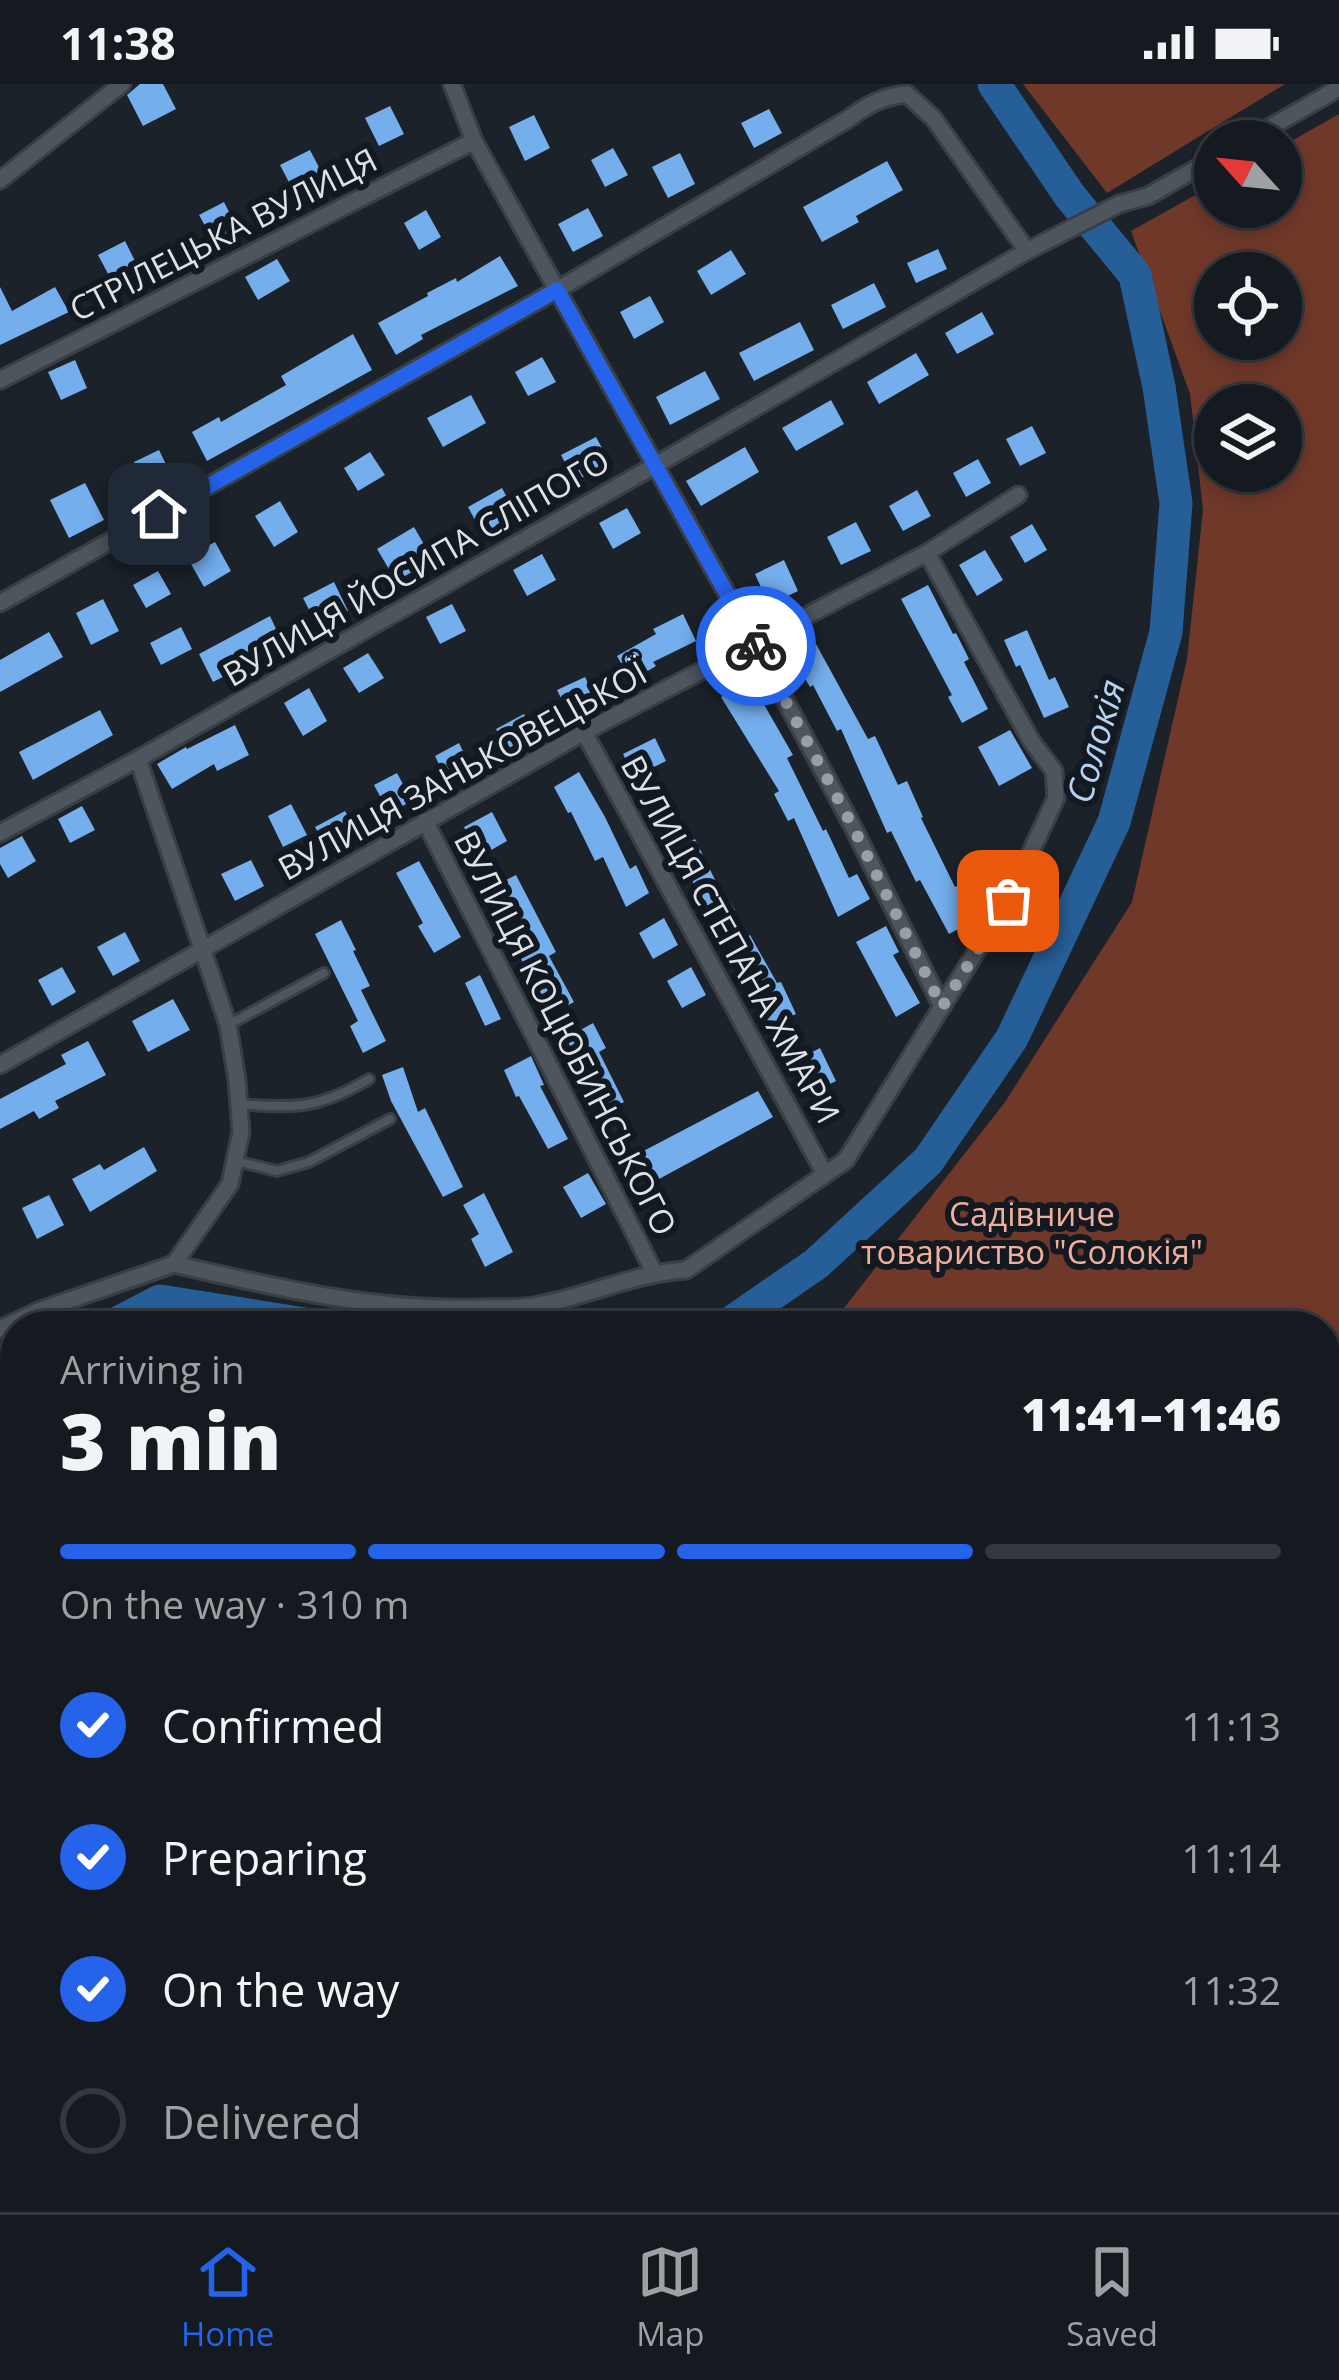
<!DOCTYPE html>
<meta charset="utf-8">
<style>
:root{--surface:#141a1f;--page:#1d2328;--text:#f1f3f6;--muted:#9da1a4;--line:#33383d;--accent:#2563eb}
body{margin:0;font-family:"Open Sans",sans-serif;background:var(--page);color:var(--text);height:100vh;display:flex;flex-direction:column;font-size:45px;white-space:nowrap}
*{box-sizing:border-box;margin:0}
p{font-size:39px;color:var(--muted)}
.icon{flex:none;width:66px;height:66px;fill:none;stroke:currentColor;stroke-width:2;stroke-linecap:round;stroke-linejoin:round}
.map{position:relative;flex:1;overflow:hidden}
.drawer{position:absolute;left:0px;top:1227px;width:1341px;height:903px;display:flex;flex-direction:column;background:var(--surface);border-radius:48px 48px 0 0;box-shadow:0 6px 18px #0003,0 0 0 3px var(--line)}
.drawer>*{flex:none}
.needle{width:78px;rotate:297deg}
.tools{position:absolute;left:1194px;top:36px;display:grid;gap:24px}
.tools a{display:grid;place-items:center;width:108px;height:108px;border-radius:50%;background:var(--surface);box-shadow:0 6px 18px #0003,0 0 0 3px var(--line);font-size:60px}
.pin{position:absolute;display:grid;place-items:center;width:102px;height:102px;color:#fff;margin:-51px;border-radius:24px;box-shadow:0 6px 18px #0006}
.courier{position:absolute;display:grid;place-items:center;width:120px;height:120px;margin:-60px;border:9px solid #2563eb;border-radius:50%;background:#fff;color:#222;box-shadow:0 3px 15px #0007}
.overview em{font-style:normal;font-weight:800}
.overview div{display:flex;flex-direction:column-reverse}
.overview{display:flex;align-items:center;justify-content:space-between;height:204px;padding:0 60px}
h1{font-size:78px;font-weight:800;line-height:90px}
.bar{display:grid;grid-template-columns:repeat(4,1fr);gap:18px 12px;align-content:center;height:144px;padding:0 60px}
.bar i{height:15px;border-radius:9px;background:var(--line)}
.bar .selected{background:var(--accent)}
.bar p{grid-column:span 4}
ol{padding:0 60px;list-style:none}
li{display:flex;align-items:center;gap:36px;height:132px}
li p{margin-inline-start:auto}
li .icon{padding:12px;border-radius:50%;background:var(--accent);color:#fff;stroke-width:4}
li:last-child{color:var(--muted)}
li i{width:66px;height:66px;border:6px solid var(--line);border-radius:50%}
.status{display:flex;justify-content:space-between;align-items:center;height:84px;padding:0 60px;background:var(--surface);direction:ltr}
.status svg{height:33px;fill:currentColor}
.tabs{display:flex;justify-content:space-around;align-items:center;height:168px;border-top:3px solid var(--line);background:var(--surface);font-size:33px;color:var(--muted)}
.tabs a{display:grid;justify-items:center;gap:6px}
.tabs .selected{color:var(--accent)}
.map>svg:first-child{display:block}
.green{fill:#6f3829;fill-rule:evenodd}
.lines{fill:none;stroke-linecap:round;stroke-linejoin:round}
.river{stroke:#265f98;stroke-width:33}
.building{fill:#74aeec}
.lane-casing{stroke:#3a3f45;stroke-width:14}
.street-casing{stroke:#3a3f45;stroke-width:21}
.primary-casing{stroke:#3a3f45;stroke-width:30}
.lane{stroke:#4d555d;stroke-width:8}
.street{stroke:#4d555d;stroke-width:15}
.primary{stroke:#b16e5f;stroke-width:24}
.done{stroke:#999fa4;stroke-width:12;stroke-dasharray:0 21.6}
.route{stroke:#2563eb;stroke-width:15}
.labels{text-anchor:middle;dominant-baseline:central;stroke-width:12;stroke-linejoin:round;paint-order:stroke}
.street-label{font-size:33px;fill:#dde2e7;stroke:#121920}
.park-label{font-size:33px;fill:#f2ae9c;stroke:#121920}
.water-label{font-size:36px;font-style:italic;fill:#b5d2f3;stroke:#121920}
</style>
<div class="status"><b>11:38</b><svg viewBox="0 0 49 12"><path d="M0 12V9h3v3zM5 12V6h3v6zM10 12V3h3v9zM15 12V0h3v12zM26 1h20v11H26zM47 4h2v5h-2z"/></svg></div>
<div class="map">
<svg width="1339" height="2128" viewBox="0 0 1339 2128">
<rect width="100%" height="100%" fill="#1b2229"/>
<g class="green">
<path d="M1023,0H1285L1107,109Z"/>
<path d="M1339,30V1879L1326,1882V1242H830L1005,1018L1132,818L1187,575L1203,426L1190,310L1131,147L1215,100V123H1281V63ZM1281,189V255H1215V189ZM1215,321H1281V387H1215Z"/>
<path d="M15,1341V1976L0,1972V1358L7,1345Z"/>
<path d="M1339,1926V2128H10L0,2125V2019L15,2022V2115H1326V1929Z"/>
</g>
<g class="lines">
<g class="river">
<path d="M112,1242L160,1217L317,1242"/>
<path d="M726,1242L816,1180L928,1077L1012,954L1114,738L1166,548L1176,419L1159,303L1135,191L1070,112L994,0"/>
<path d="M0,1301L15,1293"/>
</g>
</g>
<g class="building">
<path d="M140,0H163L176,25L143,42L127,11Z"/>
<path d="M390,22L404,50L379,62L365,34Z"/>
<path d="M769,25L782,49L754,64L741,39Z"/>
<path d="M534,31L550,64L525,77L509,43Z"/>
<path d="M613,64L628,91L605,103L591,76Z"/>
<path d="M310,66L324,93L294,108L280,81Z"/>
<path d="M680,69L695,100L668,114L652,83Z"/>
<path d="M887,77L903,106L856,132L859,138L822,158L803,123Z"/>
<path d="M224,118L237,144L213,156L199,131Z"/>
<path d="M588,124L603,152L573,168L558,140Z"/>
<path d="M426,126L441,153L419,166L404,139Z"/>
<path d="M125,157L140,187L113,199L98,171Z"/>
<path d="M938,165L947,185L916,199L907,179Z"/>
<path d="M731,166L746,190L711,211L697,187Z"/>
<path d="M500,172L518,202L421,251L423,255L396,271L378,239L428,212L427,209L456,194L457,198Z"/>
<path d="M277,175L290,197L258,216L245,193Z"/>
<path d="M874,199L886,223L843,245L831,221Z"/>
<path d="M0,203L12,227L55,203L69,228L0,261Z"/>
<path d="M650,212L664,238L634,255L620,228Z"/>
<path d="M982,228L994,250L957,270L945,249Z"/>
<path d="M800,238L814,266L754,297L739,269Z"/>
<path d="M353,250L372,286L207,377L192,348L219,333L221,338L286,301L281,292Z"/>
<path d="M916,269L929,291L879,320L867,298Z"/>
<path d="M542,273L556,298L528,312L515,288Z"/>
<path d="M75,276L87,304L61,316L48,288Z"/>
<path d="M705,287L720,315L670,341L656,313Z"/>
<path d="M471,311L486,339L443,363L427,334Z"/>
<path d="M831,316L844,340L796,367L782,344Z"/>
<path d="M1032,342L1046,369L1020,382L1006,355Z"/>
<path d="M596,353L610,379L575,397L561,371Z"/>
<path d="M745,363L759,388L701,422L686,397Z"/>
<path d="M159,366L173,395L148,407L134,378Z"/>
<path d="M370,368L385,391L358,407L344,384Z"/>
<path d="M978,375L991,399L966,413L953,389Z"/>
<path d="M85,399L104,436L69,454L50,416Z"/>
<path d="M502,404L517,432L483,451L468,423Z"/>
<path d="M917,406L931,432L903,447L889,422Z"/>
<path d="M280,417L298,448L274,463L255,432Z"/>
<path d="M627,424L641,449L613,465L599,439Z"/>
<path d="M856,438L871,467L841,481L827,453Z"/>
<path d="M1032,440L1047,466L1025,479L1010,453Z"/>
<path d="M414,443L433,476L396,497L377,465Z"/>
<path d="M215,458L231,487L204,503L187,473Z"/>
<path d="M985,466L1003,496L977,512L959,481Z"/>
<path d="M542,470L556,496L527,512L513,486Z"/>
<path d="M784,476L798,507L769,521L755,490Z"/>
<path d="M158,487L171,510L146,524L133,501Z"/>
<path d="M334,498L348,527L318,543L303,514Z"/>
<path d="M928,501L953,550L956,549L969,575L964,578L988,625L962,639L948,613L952,611L901,515Z"/>
<path d="M103,515L119,547L91,561L76,529Z"/>
<path d="M452,520L466,547L440,560L426,533Z"/>
<path d="M683,530L696,557L653,578L656,582L631,597L617,572L656,550L653,545Z"/>
<path d="M270,532L284,562L213,598L199,570Z"/>
<path d="M181,543L192,565L161,581L150,559Z"/>
<path d="M1027,546L1049,596L1055,593L1069,623L1044,634L1020,581L1016,583L1004,556Z"/>
<path d="M49,548L63,573L0,608V576Z"/>
<path d="M816,560L868,655L875,652L898,701L907,697L923,733L921,734L955,803L962,800L980,833L949,850L920,796L916,798L891,747L887,749L841,645L837,647L813,601L810,603L793,574Z"/>
<path d="M368,569L384,594L359,609L343,584Z"/>
<path d="M585,593L596,617L569,630L557,606Z"/>
<path d="M750,596L793,671L787,674L823,747L826,745L849,794L857,790L870,815L838,833L794,734L788,737L774,710L779,707L721,613Z"/>
<path d="M309,604L327,637L303,652L284,619Z"/>
<path d="M100,626L113,651L33,696L19,668Z"/>
<path d="M524,630L534,650L507,665L496,645Z"/>
<path d="M235,641L249,671L217,687L214,680L172,705L157,680L186,663L187,665Z"/>
<path d="M1010,646L1032,684L999,702L978,663Z"/>
<path d="M655,654L666,677L634,693L623,670Z"/>
<path d="M459,659L471,684L447,697L435,672Z"/>
<path d="M579,688L605,733L630,785L636,781L649,809L626,823L603,773L595,777L571,728L568,729L554,703Z"/>
<path d="M397,689L412,717L389,729L374,701Z"/>
<path d="M291,720L307,751L283,763L268,732Z"/>
<path d="M82,722L95,746L70,759L58,735Z"/>
<path d="M345,727L358,751L328,767L315,743Z"/>
<path d="M492,728L507,757L479,773L464,743Z"/>
<path d="M22,752L36,777L8,794L0,780V764Z"/>
<path d="M695,755L721,808L723,807L735,826L714,839L676,765Z"/>
<path d="M251,776L264,802L235,817L221,790Z"/>
<path d="M419,777L461,853L434,869L418,842L423,839L396,789Z"/>
<path d="M516,791L556,868L549,872L574,918L552,930L483,807Z"/>
<path d="M664,834L678,861L653,875L639,849Z"/>
<path d="M341,836L356,866L353,867L370,902L361,906L386,957L363,969L350,942L358,937L315,850Z"/>
<path d="M886,842L899,868L893,871L920,919L896,933L856,858Z"/>
<path d="M125,848L140,877L113,892L97,863Z"/>
<path d="M750,851L777,899L781,898L796,930L769,942L745,888L742,890L728,863Z"/>
<path d="M62,883L76,908L52,922L38,896Z"/>
<path d="M691,883L706,911L682,924L667,897Z"/>
<path d="M480,891L501,935L485,942L465,899Z"/>
<path d="M173,915L190,946L148,968L132,937Z"/>
<path d="M593,939L606,964L599,968L624,1018L604,1028L566,954Z"/>
<path d="M88,957L106,991L55,1017L59,1024L39,1035L34,1027L0,1045V1015L66,980L61,971Z"/>
<path d="M820,964L836,997L809,1011L793,978Z"/>
<path d="M531,972L544,1001L540,1002L568,1055L548,1065L519,1012L516,1013L504,986Z"/>
<path d="M403,983L418,1028L425,1024L463,1103L443,1113L391,1017L382,991Z"/>
<path d="M758,1007L773,1033L648,1101L632,1073Z"/>
<path d="M144,1063L157,1087L90,1128L72,1095L100,1080L104,1086Z"/>
<path d="M588,1089L606,1120L581,1134L563,1103Z"/>
<path d="M484,1109L513,1168L485,1183L471,1155L479,1150L463,1121Z"/>
<path d="M49,1111L64,1141L37,1155L22,1124Z"/>
</g>
<g class="lines">
<defs>
<g id="lane">
<path d="M230,940L324,889"/>
<path d="M240,1020C296,1025 320,1024 369,995"/>
<path d="M236,1077L277,1087L309,1078L390,1035"/>
</g>
<g id="street">
<path d="M452,0L474,57L755,560L852,741L942,923"/>
<path d="M1246,57L1339,4"/>
<path d="M0,96L122,0"/>
<path d="M0,296L474,57"/>
<path d="M0,519L557,206L848,35C867,21 883,12 907,10L934,35L1027,167"/>
<path d="M584,648L825,1090"/>
<path d="M138,675L228,941L237,996L241,1048L230,1100L174,1180"/>
<path d="M425,737L654,1188"/>
<path d="M0,749L138,675L654,382L1027,167L1119,120L1148,112L1215,74"/>
<path d="M0,981L584,648L927,469L1018,411"/>
<path d="M174,1180C274,1203 374,1227 477,1224C495,1223 515,1225 533,1222C585,1214 632,1189 686,1186L846,1076L1008,817L1056,714L1054,687L1032,658L927,469"/>
<path d="M0,1245L38,1227L174,1180"/>
</g>
<g id="primary">
<path d="M1326,1905L1339,1902"/>
<path d="M0,2000L15,2004"/>
</g>
</defs>
<use href="#lane" class="lane-casing"/>
<use href="#street" class="street-casing"/>
<use href="#primary" class="primary-casing"/>
<use href="#lane" class="lane"/>
<use href="#street" class="street"/>
<use href="#primary" class="primary"/>
</g>
<g class="lines">
<path class="done" d="M756,562L852,741L942,923L1008,817"/>
<path class="route" d="M159,430L557,206L756,562"/>
</g>
<g class="labels">
<g class="street-label">
<text transform="translate(223 150) rotate(-27)">СТРІЛЕЦЬКА ВУЛИЦЯ</text>
<text transform="translate(416 483) rotate(-30)">ВУЛИЦЯ ЙОСИПА СЛІПОГО</text>
<text transform="translate(462 686) rotate(-29)">ВУЛИЦЯ ЗАНЬКОВЕЦЬКОЇ</text>
<text transform="translate(731 855) rotate(61)">ВУЛИЦЯ СТЕПАНА ХМАРИ</text>
<text transform="translate(566 949) rotate(63)">ВУЛИЦЯ КОЦЮБИНСЬКОГО</text>
</g>
<g class="park-label">
<text x="1032" y="1129">Садівниче<tspan x="1032" dy="38">товариство "Солокія"</tspan></text>
</g>
<g class="water-label">
<text transform="translate(1095 657) rotate(-74)">Солокія</text>
</g>
</g>
</svg>
<div class="tools">
<a><svg class="needle" viewBox="-14 -14 28 28"><path d="M0-13l5 13h-10z" fill="#e53935"/><path d="M0 13l5-13h-10z" fill="#9da1a4"/></svg></a>
<a><svg class="icon" aria-label="locate" viewBox="0 0 24 24"><circle cx="12" cy="12" r="6"/><path d="M12 2v4M12 18v4M2 12h4M18 12h4"/></svg></a>
<a><svg class="icon" aria-label="layers" viewBox="0 0 24 24"><path d="M12 4l9 5-9 5-9-5zM3 14l9 5 9-5"/></svg></a>
</div>
<div class="pin" style="left:1008px;top:817px;background:#ea580c"><svg class="icon" aria-label="bag" viewBox="0 0 24 24"><path d="M5 8h14l-1 12H6zM9 8a3 3 0 0 1 6 0"/></svg></div>
<div class="pin" style="left:159px;top:430px;background:#1f2937"><svg class="icon" aria-label="home" viewBox="0 0 24 24"><path d="M3 11l9-7 9 7M6 9v11h12V9"/></svg></div>
<div class="courier" style="left:756px;top:562px"><svg class="icon" aria-label="bike" viewBox="0 0 24 24"><circle cx="6" cy="16" r="4"/><circle cx="18" cy="16" r="4"/><path d="M6 16l4-8h5l3 8M10 8l3 8H6M13 5h3"/></svg></div>
<section class="drawer">
<div class="overview"><div><h1>3 min</h1><p>Arriving in</p></div><em>11:41–11:46</em></div>
<div class="bar"><i class="selected"></i><i class="selected"></i><i class="selected"></i><i></i><p>On the way · 310 m</p></div>
<ol>
<li><svg class="icon" aria-label="check" viewBox="0 0 24 24"><path d="M5 12l5 5 9-10"/></svg>Confirmed<p>11:13</p></li>
<li><svg class="icon" aria-label="check" viewBox="0 0 24 24"><path d="M5 12l5 5 9-10"/></svg>Preparing<p>11:14</p></li>
<li><svg class="icon" aria-label="check" viewBox="0 0 24 24"><path d="M5 12l5 5 9-10"/></svg>On the way<p>11:32</p></li>
<li><i></i>Delivered</li>
</ol>
</section>
</div>
<nav class="tabs">
<a class="selected"><svg class="icon" aria-label="home" viewBox="0 0 24 24"><path d="M3 11l9-7 9 7M6 9v11h12V9"/></svg>Home</a>
<a><svg class="icon" aria-label="map" viewBox="0 0 24 24"><path d="M3 6l6-2 6 2 6-2v14l-6 2-6-2-6 2zM9 4v14M15 6v14"/></svg>Map</a>
<a><svg class="icon" aria-label="saved" viewBox="0 0 24 24"><path d="M7 4h10v16l-5-4-5 4z"/></svg>Saved</a>
</nav>
